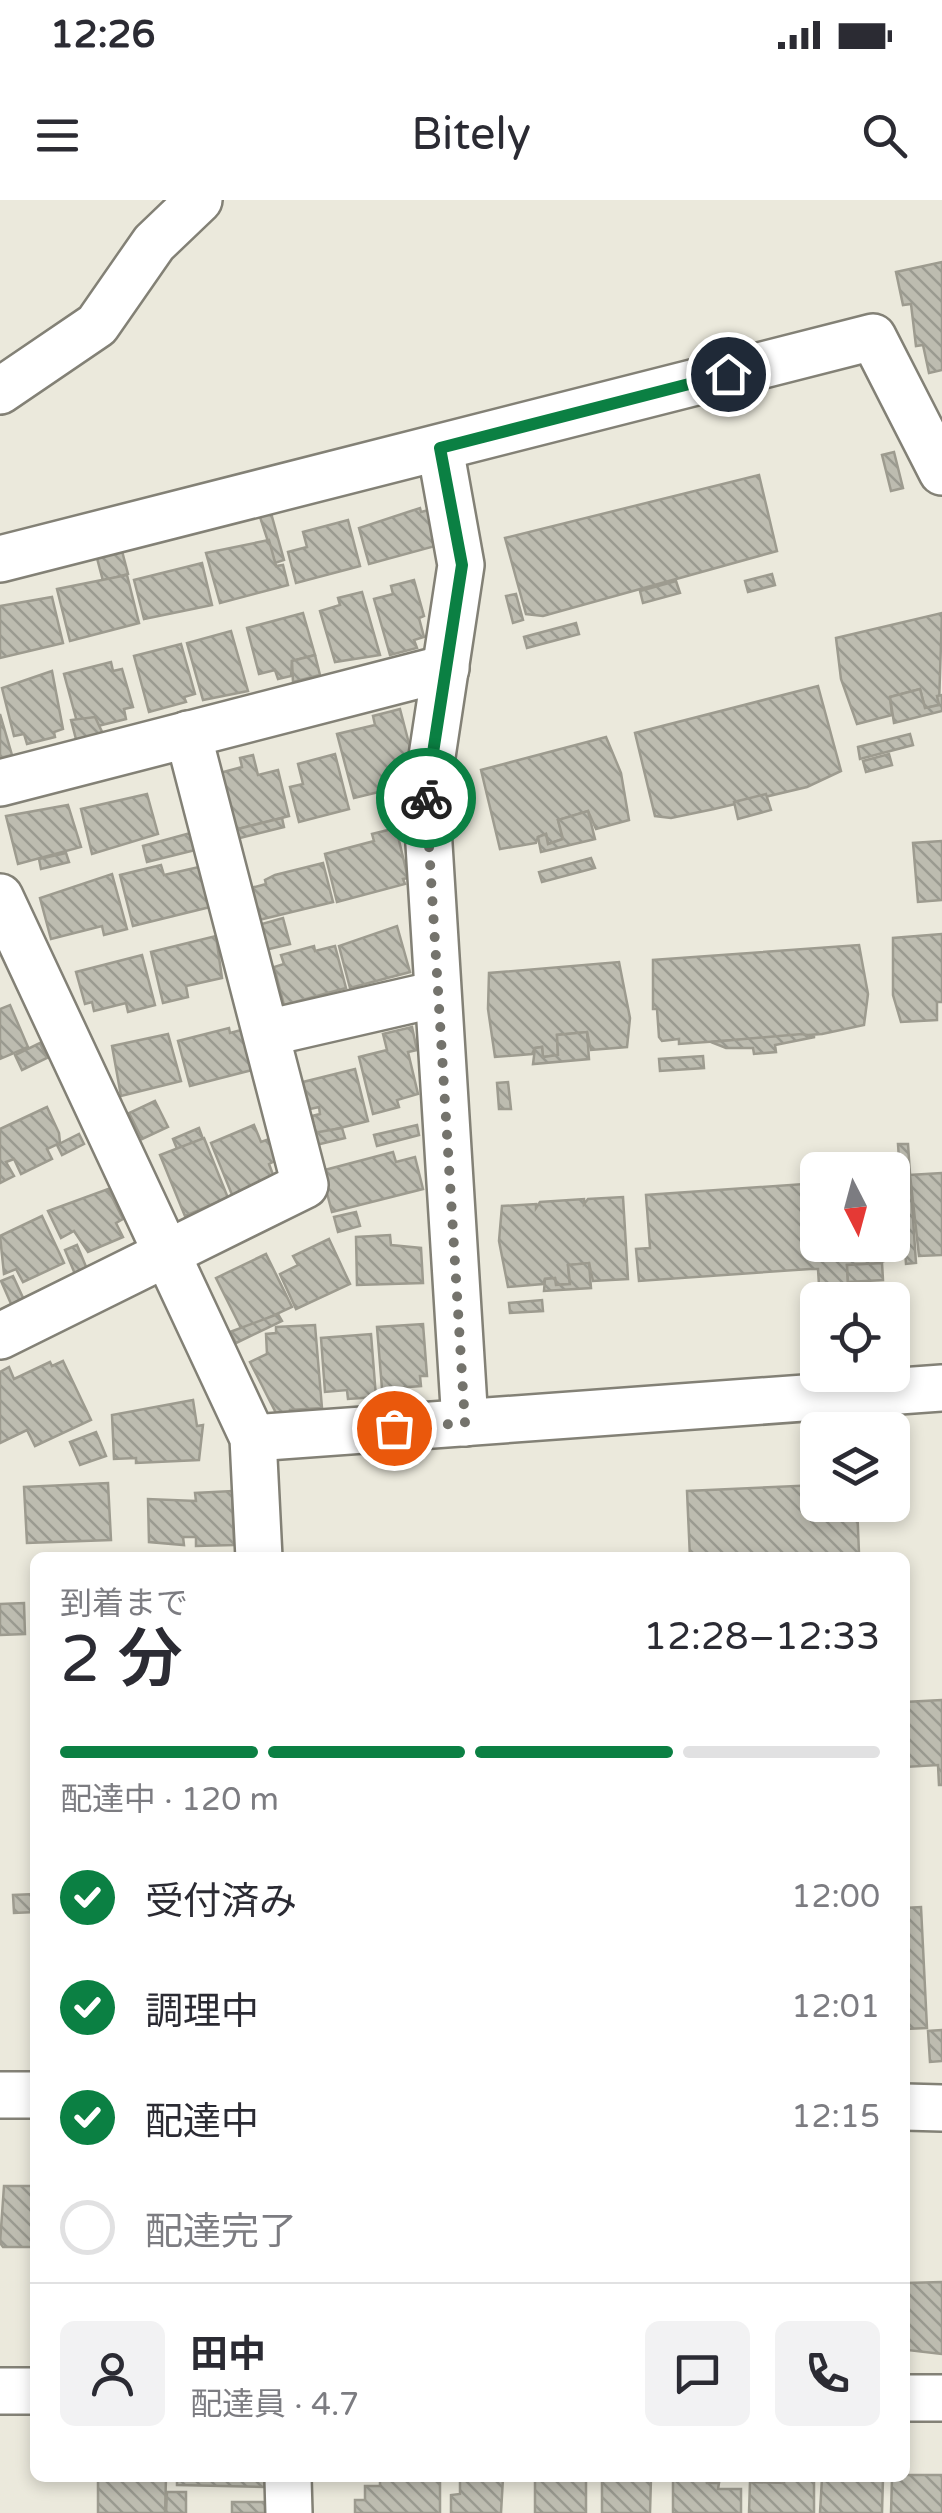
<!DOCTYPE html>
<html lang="ja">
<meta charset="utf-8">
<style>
:root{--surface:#fff;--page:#f2f2f3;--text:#2b2b33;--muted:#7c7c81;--line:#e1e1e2;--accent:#0b8043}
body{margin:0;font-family:"Varela Round","Noto Sans JP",sans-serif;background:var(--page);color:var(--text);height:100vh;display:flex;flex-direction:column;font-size:38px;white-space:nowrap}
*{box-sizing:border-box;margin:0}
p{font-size:32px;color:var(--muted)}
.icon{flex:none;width:55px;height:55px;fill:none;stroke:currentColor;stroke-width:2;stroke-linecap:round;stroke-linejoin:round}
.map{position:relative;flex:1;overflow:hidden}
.drawer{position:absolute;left:30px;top:1352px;width:880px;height:930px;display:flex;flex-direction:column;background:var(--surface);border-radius:15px;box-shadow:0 5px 15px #0003}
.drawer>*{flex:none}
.needle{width:65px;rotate:174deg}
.buttons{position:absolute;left:800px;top:952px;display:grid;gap:20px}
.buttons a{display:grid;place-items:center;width:110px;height:110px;border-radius:15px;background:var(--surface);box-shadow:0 5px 15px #0003;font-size:50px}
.pin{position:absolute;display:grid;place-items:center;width:85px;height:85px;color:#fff;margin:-42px;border:5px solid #fff;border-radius:50%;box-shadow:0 2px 10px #0007}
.courier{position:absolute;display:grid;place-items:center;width:100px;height:100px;margin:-50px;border:8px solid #0b8043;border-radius:50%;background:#fff;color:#222;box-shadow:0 2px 12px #0007}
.overview em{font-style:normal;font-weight:600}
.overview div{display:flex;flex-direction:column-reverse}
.overview{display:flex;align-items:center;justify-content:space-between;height:170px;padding:0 30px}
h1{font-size:65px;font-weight:600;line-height:75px}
.bar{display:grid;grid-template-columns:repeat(4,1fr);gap:15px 10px;align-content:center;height:120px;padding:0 30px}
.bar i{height:12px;border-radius:8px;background:var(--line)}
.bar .on{background:var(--accent)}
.bar p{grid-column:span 4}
.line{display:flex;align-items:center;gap:25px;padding:0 30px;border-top:2px solid var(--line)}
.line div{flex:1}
.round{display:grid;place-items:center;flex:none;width:105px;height:105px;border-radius:15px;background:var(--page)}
ol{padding:0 30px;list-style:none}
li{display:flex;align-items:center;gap:30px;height:110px}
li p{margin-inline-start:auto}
li .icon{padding:10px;border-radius:50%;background:var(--accent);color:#fff;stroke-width:4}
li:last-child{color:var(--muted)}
li i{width:55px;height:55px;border:5px solid var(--line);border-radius:50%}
.status{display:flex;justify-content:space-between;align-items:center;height:70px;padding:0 50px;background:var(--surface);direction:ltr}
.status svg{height:28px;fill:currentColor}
header{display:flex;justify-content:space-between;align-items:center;height:130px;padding:0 30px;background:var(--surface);font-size:45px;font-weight:600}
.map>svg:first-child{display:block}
.building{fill:url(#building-back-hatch);stroke:#9d9b8f;stroke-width:2.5}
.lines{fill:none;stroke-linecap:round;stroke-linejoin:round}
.minor-casing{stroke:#838176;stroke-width:50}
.minor{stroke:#fff;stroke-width:45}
.done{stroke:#74736c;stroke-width:10;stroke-dasharray:0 18}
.route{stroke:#0b8043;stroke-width:12}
</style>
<div class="status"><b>12:26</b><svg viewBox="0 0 49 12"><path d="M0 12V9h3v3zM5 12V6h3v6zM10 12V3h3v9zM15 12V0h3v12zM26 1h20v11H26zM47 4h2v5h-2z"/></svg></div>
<header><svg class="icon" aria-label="menu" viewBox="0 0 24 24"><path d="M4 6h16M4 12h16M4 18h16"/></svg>Bitely<svg class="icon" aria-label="search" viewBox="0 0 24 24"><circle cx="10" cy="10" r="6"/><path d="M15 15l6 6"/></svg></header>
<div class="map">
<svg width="942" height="2313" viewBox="0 0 942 2313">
<defs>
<pattern id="building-back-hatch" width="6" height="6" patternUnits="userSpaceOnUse" patternTransform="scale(2.5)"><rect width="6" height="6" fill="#bdbcb0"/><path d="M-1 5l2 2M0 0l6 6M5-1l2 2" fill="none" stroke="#9a9a90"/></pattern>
</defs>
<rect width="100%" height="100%" fill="#ebe9dc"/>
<g class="building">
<path d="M942,62V170L929,173L923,145L916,146L911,104L903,105L896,72Z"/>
<path d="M894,252L903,288L891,291L882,255Z"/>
<path d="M759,275L777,351L543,416L526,414L505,338Z"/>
<path d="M420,308L421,312L429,310L439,345L369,364L359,328Z"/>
<path d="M271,313L284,360L275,363L260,317Z"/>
<path d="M348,320L360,366L296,383L288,352L307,347L303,332Z"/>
<path d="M269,340L276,366L283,365L288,385L220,403L206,353Z"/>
<path d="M122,351L128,374L103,381L97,358Z"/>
<path d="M202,363L212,405L144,419L134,380Z"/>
<path d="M772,374L775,385L748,392L745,381Z"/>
<path d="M127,375L139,423L70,441L57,389Z"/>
<path d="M414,380L424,416L419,418L424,437L414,440L417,448L390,455L374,399L393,394L391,386Z"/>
<path d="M676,381L680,393L643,403L640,391Z"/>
<path d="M362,392L380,455L335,462L320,411L340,405L338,398Z"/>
<path d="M516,394L523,420L513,423L506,396Z"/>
<path d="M52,397L63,443L0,458V406Z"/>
<path d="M303,413L315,455L292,461L291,476L278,479L275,470L259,474L247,428Z"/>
<path d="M942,413L939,505L925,508L920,489L890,497L892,515L857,524L841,479L836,438Z"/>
<path d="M576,423L579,434L527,448L524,437Z"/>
<path d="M231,431L248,491L203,500L187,443Z"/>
<path d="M181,444L195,494L184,497L186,502L149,512L134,456Z"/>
<path d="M315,455L320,475L293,482L292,461Z"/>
<path d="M111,462L113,471L122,469L133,507L124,509L126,519L98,526L95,517L77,522L64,474Z"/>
<path d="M52,471L63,529L54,532L55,537L27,544L24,534L14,536L2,488Z"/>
<path d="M818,486L841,571L807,587L714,609L671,618L655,616L635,533Z"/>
<path d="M920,489L925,508L939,505L937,496L942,495V511L894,523L890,497Z"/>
<path d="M400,509L412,555L402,557L406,572L392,575L395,588L354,598L337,534L375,525L373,516Z"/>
<path d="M0,514L12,555L0,558Z"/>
<path d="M95,517L104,536L77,543L71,520Z"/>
<path d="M910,534L913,545L860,559L858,547Z"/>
<path d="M606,537L621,573L629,620L596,629L588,611L558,620L563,639L548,644L546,634L538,637L536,643L500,649L481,570Z"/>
<path d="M335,554L349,609L299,622L290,587L303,584L298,564Z"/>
<path d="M889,554L892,565L866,572L863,561Z"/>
<path d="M253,555L258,575L278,570L289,616L234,630L220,573L242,567L240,558Z"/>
<path d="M147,594L158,634L92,654L81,609Z"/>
<path d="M766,594L771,610L738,619L734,602Z"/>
<path d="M68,605L81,647L18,664L6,616Z"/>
<path d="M588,611L595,639L541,652L538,637L546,634L548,644L563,639L558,620Z"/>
<path d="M282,618L284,627L236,639L234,630Z"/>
<path d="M396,628L408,678L403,679L405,684L337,702L325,654L374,641L372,634Z"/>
<path d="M194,632L199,649L147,662L143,646Z"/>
<path d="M942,641V700L918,702L913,643Z"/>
<path d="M66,653L69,662L41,669L39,659Z"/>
<path d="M591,658L595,668L542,682L539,672Z"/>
<path d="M323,663L333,702L259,720L251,688L266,684L265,680L275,675Z"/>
<path d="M161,665L164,675L199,667L210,707L133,726L120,675Z"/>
<path d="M112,674L127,729L104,735L102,726L51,739L40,698Z"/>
<path d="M283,718L290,744L265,750L258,725Z"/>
<path d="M397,726L410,772L350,788L339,746Z"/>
<path d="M942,734V802H937V820L901,822L893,795V738Z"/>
<path d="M216,736L222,778L186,786L188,797L163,803L151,752Z"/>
<path d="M859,745L868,794L864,825L822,834L679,844V839L662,841L659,837L657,809H653V760Z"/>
<path d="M314,746L315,751L335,746L346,788L284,805L274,767L284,764L281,755Z"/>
<path d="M142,755L155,805L128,812L126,803L94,811L92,802L85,804L76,772Z"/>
<path d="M619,762L630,818L627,847L591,850L587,832L557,835L558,855L543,857L542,847L535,848L532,854L495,857L488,809L489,773Z"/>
<path d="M10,805L28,847L0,859V809Z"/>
<path d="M412,827L417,850L408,852L418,894L397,900L399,907L373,914L359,857L387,850L383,834Z"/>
<path d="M229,828L230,833L241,830L252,870L190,886L178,841Z"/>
<path d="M587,832L589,859L533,864L535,848L542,847L543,857L558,855L557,835Z"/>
<path d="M168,834L181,881L121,896L112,846Z"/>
<path d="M802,834L815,837L775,845L776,852L754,854L753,848H726L711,842Z"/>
<path d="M40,843L47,858L22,870L15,855Z"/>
<path d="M703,856L704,868L660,871L659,859Z"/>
<path d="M355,869L368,921L316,934L312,916L320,914L319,907L310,909L303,882Z"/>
<path d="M508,882L511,909H499L497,883Z"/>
<path d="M155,901L168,927L142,939L129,913Z"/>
<path d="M47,907L59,933L60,943L47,949L52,959L21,974L14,959L6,962L14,976L0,983V929Z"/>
<path d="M254,925L261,942L269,939L277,960L269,964L275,980L233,997L211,943Z"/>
<path d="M417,925L419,935L377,946L374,935Z"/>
<path d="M199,928L203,939L177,949L173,939Z"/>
<path d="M342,928L345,938L316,945L313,933Z"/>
<path d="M79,934L84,944L62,955L57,945Z"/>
<path d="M204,938L228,998L185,1016L160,955Z"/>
<path d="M898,944H908L916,1063L906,1064Z"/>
<path d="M393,952L396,962L415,957L423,989L332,1012L321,971Z"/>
<path d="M942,973V1055L919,1056L910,975Z"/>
<path d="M818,983V1045H892V1025L893,1058L872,1065H847L848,1083L819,1085L818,1069H810L639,1081L636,1049L650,1048L646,995Z"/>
<path d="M108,989L123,1019L116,1023L123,1037L88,1052L74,1031L61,1038L48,1011Z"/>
<path d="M623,997L628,1079L593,1081L589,1063L568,1065L570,1084L556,1085L555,1078L545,1079L543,1084L508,1087L499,1041L502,1006L536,1004V1008L540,1002L584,999V1004L588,999Z"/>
<path d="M356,1012L360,1026L338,1032L334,1017Z"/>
<path d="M42,1016L64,1063L23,1082L16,1069L4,1074L0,1036Z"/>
<path d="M390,1035L391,1045L421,1048L423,1083L357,1085L356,1037Z"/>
<path d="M329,1039L350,1084L296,1109L280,1074L298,1065L293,1056Z"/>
<path d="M77,1045L87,1069L75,1074L65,1050Z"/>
<path d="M266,1054L292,1107L242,1130L216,1078Z"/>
<path d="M589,1063L591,1088L544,1091L545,1079L555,1078L556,1085L570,1084L568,1065Z"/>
<path d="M882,1063L883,1080L848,1082L847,1065Z"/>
<path d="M13,1076L24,1100L12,1106L1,1081Z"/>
<path d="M542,1100L543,1111L510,1113L509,1103Z"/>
<path d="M278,1114L282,1121L236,1143L230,1132Z"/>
<path d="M423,1124L427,1176H420L421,1186L382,1189L377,1127Z"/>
<path d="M315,1125L322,1208L290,1210V1215H277L250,1162L267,1154L266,1134L276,1133V1127Z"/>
<path d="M371,1134L376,1197L348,1199L347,1190L325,1192L321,1138Z"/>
<path d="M63,1161L91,1220L35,1246L27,1230L0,1243V1172L9,1167L14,1179L50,1162L52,1166Z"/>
<path d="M193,1200L197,1226L203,1225L199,1260L136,1263V1258L114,1259L112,1215Z"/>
<path d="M96,1232L106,1256L80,1265L70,1242Z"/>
<path d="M108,1283L111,1340L27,1343L24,1287Z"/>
<path d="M818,1285V1305H857L859,1353L690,1358L687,1291Z"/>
<path d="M232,1291L234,1345L196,1346V1337H183L184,1345L149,1342L148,1299L196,1301L195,1293Z"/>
<path d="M24,1403L25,1434L0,1435V1404Z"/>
<path d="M942,1500V1585H939L938,1565L905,1567V1502Z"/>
<path d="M35,1694V1712L14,1713L13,1695Z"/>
<path d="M921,1707L927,1828L905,1829V1708Z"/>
<path d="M942,1830V1861L930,1862L928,1831Z"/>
<path d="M4,1986H35V2047H3L0,2043Z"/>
<path d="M942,2082V2154L907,2150V2083Z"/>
<path d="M905,2275H942V2313H891L892,2278Z"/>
<path d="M98,2278H166L165,2313H98Z"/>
<path d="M177,2278H265V2287L177,2285Z"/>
<path d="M380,2278H440V2313H355V2300H365V2286H380Z"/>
<path d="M460,2278H503L501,2313H451V2295L460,2294Z"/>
<rect x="535" y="2278" width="51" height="35"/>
<path d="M602,2278H651L650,2313H602Z"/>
<path d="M784,2278H814V2313H749L750,2282L784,2283Z"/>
<path d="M822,2278H883L882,2313H820Z"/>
<path d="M673,2279H707V2283H719L718,2289H741V2313H673Z"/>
<path d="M167,2292H186V2313H166Z"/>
<rect x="232" y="2302" width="33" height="11"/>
</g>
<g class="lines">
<defs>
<g id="minor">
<path d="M0,191L97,125L154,43L199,0"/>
<path d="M440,248L461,365L426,596L465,1223"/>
<path d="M0,359L873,137L942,272"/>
<path d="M0,583L446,468"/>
<path d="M0,697L253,1238L259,1358"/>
<path d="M267,833L437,794"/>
<path d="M0,1136L305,985L188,534"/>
<path d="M253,1238L942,1188"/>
<path d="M0,1895H35"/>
<path d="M905,1907L942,1908"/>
<path d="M0,2191H35"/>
<path d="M905,2198H942"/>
<path d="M288,2278L289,2313"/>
</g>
</defs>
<use href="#minor" class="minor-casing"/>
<use href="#minor" class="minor"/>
</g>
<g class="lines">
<path class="done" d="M394,1228L465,1223L426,598"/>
<path class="route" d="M426,598L462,365L440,248L728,174"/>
</g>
</svg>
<div class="buttons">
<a><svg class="needle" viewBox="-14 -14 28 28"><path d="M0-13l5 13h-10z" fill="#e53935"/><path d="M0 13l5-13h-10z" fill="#7c7c81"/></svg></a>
<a><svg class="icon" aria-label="locate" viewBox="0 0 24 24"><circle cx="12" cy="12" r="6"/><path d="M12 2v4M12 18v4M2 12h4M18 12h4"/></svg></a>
<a><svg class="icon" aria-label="layers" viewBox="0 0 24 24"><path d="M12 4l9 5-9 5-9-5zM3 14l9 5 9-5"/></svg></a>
</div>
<div class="pin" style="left:394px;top:1228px;background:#ea580c"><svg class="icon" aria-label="bag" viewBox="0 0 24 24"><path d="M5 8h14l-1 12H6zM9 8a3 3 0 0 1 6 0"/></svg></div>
<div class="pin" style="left:728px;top:174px;background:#1f2937"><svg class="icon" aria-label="home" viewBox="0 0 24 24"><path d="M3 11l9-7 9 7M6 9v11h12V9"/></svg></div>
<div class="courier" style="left:426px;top:598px"><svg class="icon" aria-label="bike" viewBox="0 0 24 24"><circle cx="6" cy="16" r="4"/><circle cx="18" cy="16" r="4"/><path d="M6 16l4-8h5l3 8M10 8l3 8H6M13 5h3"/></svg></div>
<section class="drawer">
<div class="overview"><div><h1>2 分</h1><p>到着まで</p></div><em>12:28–12:33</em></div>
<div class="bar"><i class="on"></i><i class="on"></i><i class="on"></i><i></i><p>配達中 · 120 m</p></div>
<ol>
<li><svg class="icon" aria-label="check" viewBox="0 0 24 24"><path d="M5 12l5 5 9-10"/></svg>受付済み<p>12:00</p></li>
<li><svg class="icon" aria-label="check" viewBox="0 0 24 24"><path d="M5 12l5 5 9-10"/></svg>調理中<p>12:01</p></li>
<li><svg class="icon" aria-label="check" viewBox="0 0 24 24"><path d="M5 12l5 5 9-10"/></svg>配達中<p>12:15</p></li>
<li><i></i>配達完了</li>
</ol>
<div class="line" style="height:180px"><a class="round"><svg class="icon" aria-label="person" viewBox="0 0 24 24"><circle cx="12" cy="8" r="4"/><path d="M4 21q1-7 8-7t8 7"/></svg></a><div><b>田中</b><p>配達員 · 4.7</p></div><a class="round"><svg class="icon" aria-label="chat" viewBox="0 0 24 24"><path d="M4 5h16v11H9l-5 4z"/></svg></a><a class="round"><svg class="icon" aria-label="phone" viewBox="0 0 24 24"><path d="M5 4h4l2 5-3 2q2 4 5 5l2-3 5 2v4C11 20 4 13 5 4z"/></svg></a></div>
</section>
</div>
